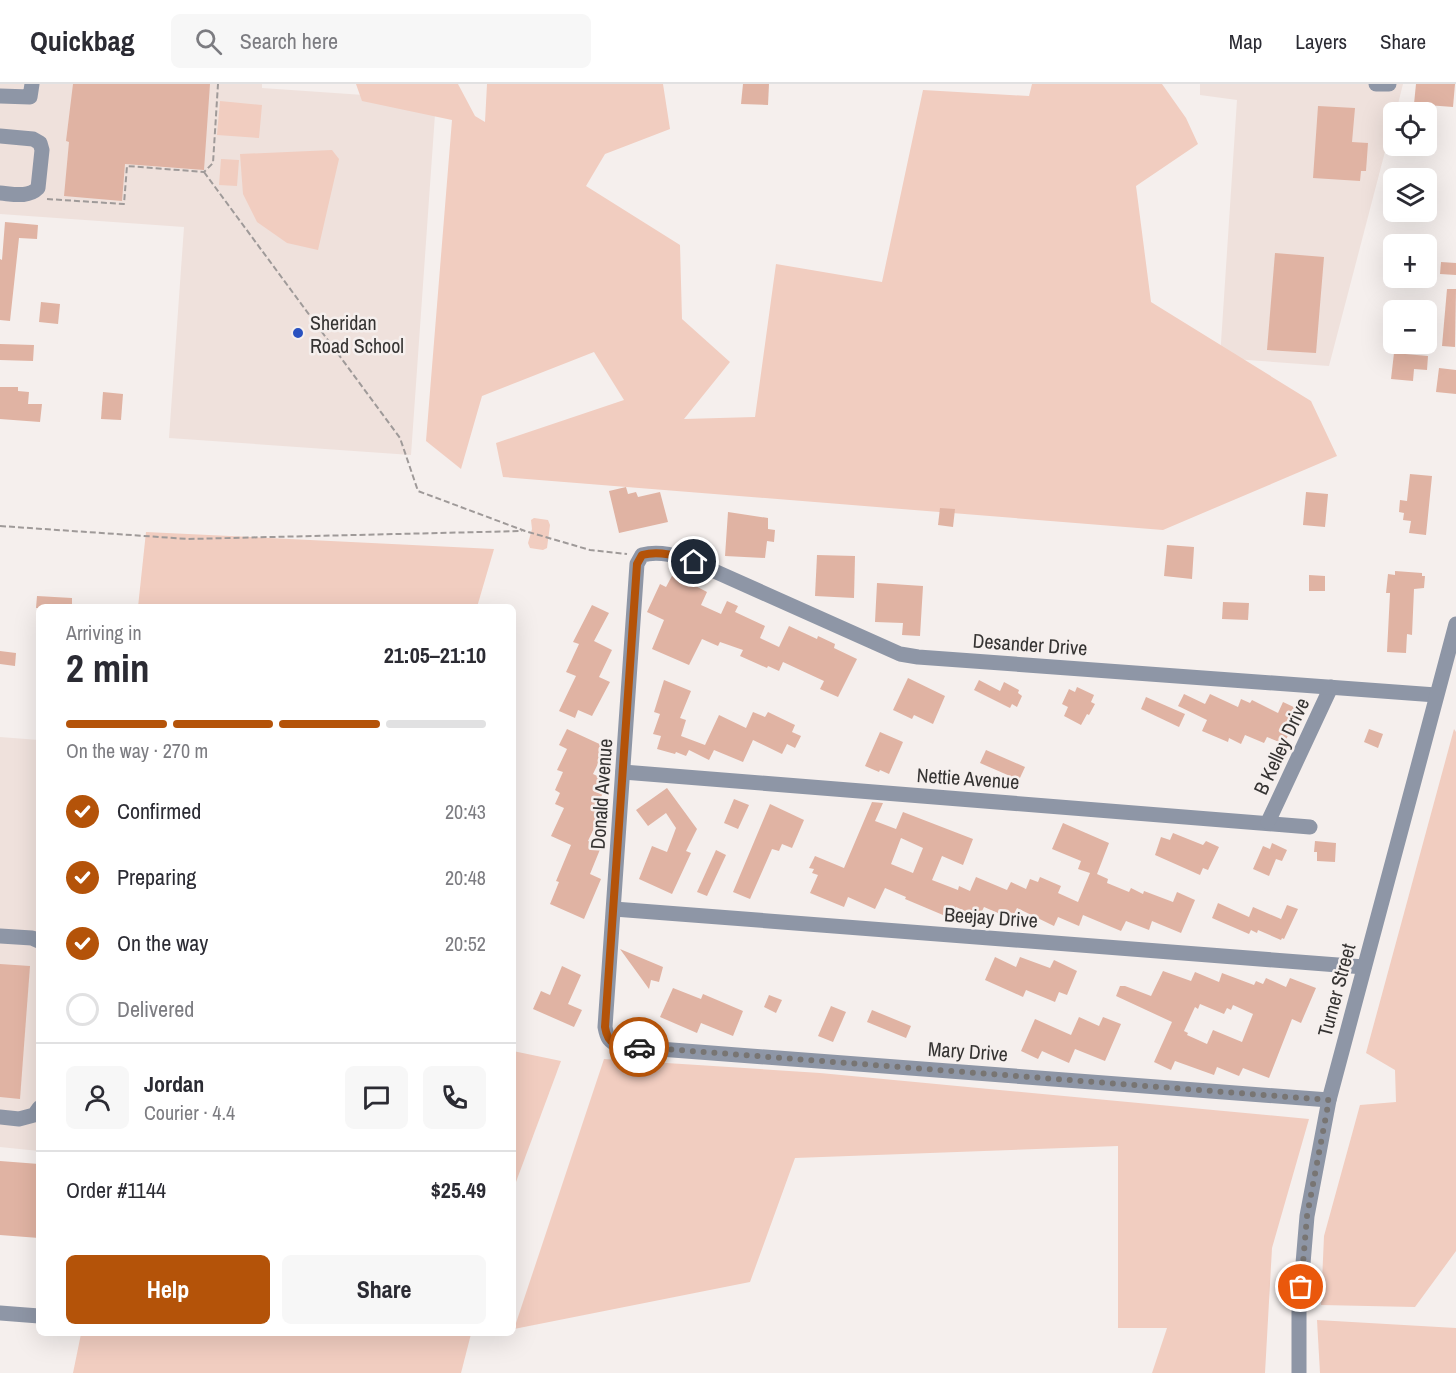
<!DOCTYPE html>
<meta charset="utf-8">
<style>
:root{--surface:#fff;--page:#f7f7f7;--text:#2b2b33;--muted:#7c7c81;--line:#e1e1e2;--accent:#b45309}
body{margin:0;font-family:"Archivo Narrow",sans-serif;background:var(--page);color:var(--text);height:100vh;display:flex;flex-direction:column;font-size:22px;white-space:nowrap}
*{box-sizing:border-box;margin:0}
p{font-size:20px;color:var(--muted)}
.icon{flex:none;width:33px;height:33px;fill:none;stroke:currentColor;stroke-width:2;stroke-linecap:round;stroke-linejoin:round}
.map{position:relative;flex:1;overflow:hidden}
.side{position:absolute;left:36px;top:520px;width:480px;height:732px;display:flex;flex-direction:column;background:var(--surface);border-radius:9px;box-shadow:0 6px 24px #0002}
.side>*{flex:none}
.fabs{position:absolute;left:1383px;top:18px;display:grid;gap:12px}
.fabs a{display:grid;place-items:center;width:54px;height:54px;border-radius:9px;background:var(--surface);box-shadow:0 6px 24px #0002;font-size:30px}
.pin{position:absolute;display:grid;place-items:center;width:51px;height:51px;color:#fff;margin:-26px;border:3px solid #fff;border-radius:50%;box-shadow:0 2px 6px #0007}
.courier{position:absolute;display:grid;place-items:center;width:60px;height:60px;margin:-30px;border:4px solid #b45309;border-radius:50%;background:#fff;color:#222;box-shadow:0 2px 8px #0007}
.head em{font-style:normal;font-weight:700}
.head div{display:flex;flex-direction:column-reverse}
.head{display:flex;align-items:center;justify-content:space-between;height:102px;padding:0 30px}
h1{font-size:39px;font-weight:700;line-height:45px}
.bar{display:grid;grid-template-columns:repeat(4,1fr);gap:9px 6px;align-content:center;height:72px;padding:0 30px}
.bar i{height:8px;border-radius:4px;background:var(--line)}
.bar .selected{background:var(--accent)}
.bar p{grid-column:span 4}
.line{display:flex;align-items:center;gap:15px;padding:0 30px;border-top:2px solid var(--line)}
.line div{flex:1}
.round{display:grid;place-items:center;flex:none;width:63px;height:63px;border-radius:9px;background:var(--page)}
ol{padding:0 30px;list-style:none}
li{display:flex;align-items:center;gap:18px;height:66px}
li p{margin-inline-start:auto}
li .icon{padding:6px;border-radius:50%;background:var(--accent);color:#fff;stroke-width:4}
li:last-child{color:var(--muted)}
li i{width:33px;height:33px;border:3px solid var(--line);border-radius:50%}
.button{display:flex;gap:12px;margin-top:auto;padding:12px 30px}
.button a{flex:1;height:69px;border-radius:9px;background:var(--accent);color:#fff;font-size:24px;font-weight:700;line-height:69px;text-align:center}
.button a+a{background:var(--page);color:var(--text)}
header{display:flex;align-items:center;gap:36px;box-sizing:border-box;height:84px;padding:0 30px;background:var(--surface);border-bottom:2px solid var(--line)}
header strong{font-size:28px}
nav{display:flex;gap:33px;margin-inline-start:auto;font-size:21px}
.search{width:420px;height:54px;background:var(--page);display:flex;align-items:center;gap:15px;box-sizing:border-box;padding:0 21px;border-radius:9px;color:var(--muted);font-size:22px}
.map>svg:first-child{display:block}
.built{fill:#efe1dc}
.green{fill:#f1cdc0}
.building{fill:#e0b3a3;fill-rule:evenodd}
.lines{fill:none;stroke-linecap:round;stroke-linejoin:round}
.path{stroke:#9f9a99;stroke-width:2;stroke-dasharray:6 3;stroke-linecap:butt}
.minor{stroke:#8e96a6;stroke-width:15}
.done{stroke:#787573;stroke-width:6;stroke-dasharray:0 10.8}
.route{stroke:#b45309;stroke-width:8}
.poi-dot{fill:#2951c0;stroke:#f5efed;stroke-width:2}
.labels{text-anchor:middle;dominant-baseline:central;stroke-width:5;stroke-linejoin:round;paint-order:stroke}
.poi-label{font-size:20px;fill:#353332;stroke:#f5efed;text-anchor:start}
.street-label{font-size:20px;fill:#353332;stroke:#f5efed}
</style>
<header>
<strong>Quickbag</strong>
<div class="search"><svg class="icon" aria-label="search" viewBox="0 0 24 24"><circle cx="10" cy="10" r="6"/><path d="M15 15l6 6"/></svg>Search here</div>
<nav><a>Map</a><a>Layers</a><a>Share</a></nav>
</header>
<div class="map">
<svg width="1456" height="1289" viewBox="0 0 1456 1289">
<rect width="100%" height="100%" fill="#f5efed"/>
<g class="built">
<path d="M0,0H262V4L436,16L411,371L169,354L184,143L0,130Z"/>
<path d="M1200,0H1403L1396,28H1394L1393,37L1329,282L1220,274L1237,16L1200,11Z"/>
<path d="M0,653L39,656V1067L0,1063Z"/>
</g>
<g class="green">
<path d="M356,0H458L475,32L485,38L487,0H663L670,45L605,70L586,102L680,161L682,235L730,278L684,335L755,333L776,180L882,198L923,6L1029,12L1032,0H1162L1186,34L1198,60L1136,102L1151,218L1311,317L1337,372L1163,446L503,393L496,359L624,316L594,268L482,312L461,385L426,357L452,36L362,17Z"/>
<path d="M220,17L262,21L259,54L217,51Z"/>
<path d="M332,66L339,75L318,166L287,159L257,138L243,110L240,70Z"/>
<path d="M221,75L239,76L237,102L219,101Z"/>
<path d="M534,434L548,436L550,441L547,464L543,466L530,464L528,459L532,445L531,436Z"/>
<path d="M146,448L494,465L477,523H138Z"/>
<path d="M1454,645L1456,648V1167L1415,1223L1321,1221L1324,1152L1360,1021L1396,1018L1395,986L1366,969Z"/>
<path d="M513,967L561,977L513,1106Z"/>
<path d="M604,975L820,989L1309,1035L1272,1164L1265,1289H1152L1167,1244H1118V1062L795,1074L750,1198L514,1245Z"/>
<path d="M1317,1236L1456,1244V1289H1320Z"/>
<path d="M81,1250H471L461,1289H73Z"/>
</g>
<g class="building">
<path d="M73,0H210L204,86L125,80L122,117L64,112L69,58L66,57Z"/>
<path d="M743,0H769L768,21L741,20Z"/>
<path d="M1416,0H1455L1453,23L1414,20Z"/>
<path d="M1318,22L1355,24L1352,58L1368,59L1366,87H1361L1360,97L1313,94Z"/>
<path d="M5,138L38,141L37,155L19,154L10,237L0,236V175L2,176Z"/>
<path d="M1275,169L1324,173L1316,269L1267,266Z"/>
<path d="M1441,178L1456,179V191L1440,190Z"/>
<path d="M1447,205H1456L1455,263L1442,262Z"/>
<path d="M41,218L60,220L58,240L39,238Z"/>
<path d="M0,260L34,261L33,277L0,276Z"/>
<path d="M1394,269L1428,272L1427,286L1414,285L1413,297L1391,295Z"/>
<path d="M1439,284L1456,286V310L1436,308Z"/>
<path d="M0,303H18V307L29,308L28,320H42L40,338L0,335Z"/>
<path d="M103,308L123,310L121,336L101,335Z"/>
<path d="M1410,390L1432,392L1426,451L1409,449L1411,437L1403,436L1404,429L1399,428L1400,416L1407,417Z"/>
<path d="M626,403L628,410L636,408L638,413L660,408L668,438L619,449L609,407Z"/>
<path d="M1306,408L1328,410L1325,443L1303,441Z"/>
<path d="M940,424L955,425L953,443L938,441Z"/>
<path d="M728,428L768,434V445L775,446L774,458L767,457L765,474L725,472Z"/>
<path d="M1167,461L1194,463L1192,495L1164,492Z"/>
<path d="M817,471L855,472L854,514L815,512Z"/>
<path d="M1395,487L1422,489V492H1425L1424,504L1414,505L1412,551L1407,550L1406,569L1387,568L1390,509H1386L1388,490L1395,491Z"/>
<path d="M673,490L707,508L701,521L721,530L727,517L738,522L735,528L765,542L760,554L779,563L789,542L817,555L818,552L835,560L834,564L857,575L838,613L820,605L824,597L783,578L779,587L768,582L767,584L740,572L743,566L720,558L718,562L702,555L689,581L652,565L664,536L647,528L660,500L666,503Z"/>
<path d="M1309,491L1325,492V507H1309Z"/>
<path d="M877,499L923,502L920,552L902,551L903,539L875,538Z"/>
<path d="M37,512L72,514V524H36Z"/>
<path d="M1223,518L1249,519L1248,536L1222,535Z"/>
<path d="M592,521L609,529L594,557L612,566L599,593L610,598L592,632L578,626L575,634L559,627L576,592L566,588L579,560L573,558Z"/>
<path d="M0,567L16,569L15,582L0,580Z"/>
<path d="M908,594L945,612L933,640L914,631L912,635L893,626Z"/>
<path d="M664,596L691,607L680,634L686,636L681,652L705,661L719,631L746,644L753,628L765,633L768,628L795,641L792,648L801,652L795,664L787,660L782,670L753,656L743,678L714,666L709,676L689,666L686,672L676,668L675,670L657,665L661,652L653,650L660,630L654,628Z"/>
<path d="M979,596L1000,607L1004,598L1019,606L1018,609L1022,612L1017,623L1012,620L1010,624L974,606Z"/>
<path d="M1077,603L1094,611L1091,618L1095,620L1089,631L1087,630L1081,641L1064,632L1068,623L1062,620L1069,605L1075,608Z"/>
<path d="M1184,610L1205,620L1210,610L1238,623L1241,615L1250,619L1252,616L1278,629L1283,618L1300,626L1284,660L1267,653L1264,659L1245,651L1241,660L1229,654L1228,658L1202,647L1207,636L1178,622Z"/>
<path d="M1146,613L1185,630L1179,643L1141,625Z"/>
<path d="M567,645L606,663L593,690L608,697L599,718L601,719L597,727L601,729L588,757L601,763L590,790L601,795L584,835L550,820L559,798L556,797L571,761L551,752L564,724L555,720L560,709L555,706L563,688L557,686L567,665L559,661Z"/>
<path d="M1369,645L1383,650L1378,664L1364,658Z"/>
<path d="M880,648L903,658L889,690L880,686L879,688L865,682Z"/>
<path d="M986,666L1025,683L1019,696L980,679Z"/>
<path d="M667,704L697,745L686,767L691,769L672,810L639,795L652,762L667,768L676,744L666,729L648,742L636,726Z"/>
<path d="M734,715L749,721L738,745L724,739Z"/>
<path d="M872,718L883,719L875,737L896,745L903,728L973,755L963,781L942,772L932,796L958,806L959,802L970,807L976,793L1007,806L1011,798L1026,805L1030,795L1038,798L1040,793L1061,802L1058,809L1078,818L1090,789L1078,785L1081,777L1052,765L1063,739L1109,759L1097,790L1108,795L1107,799L1129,808L1131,804L1143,810L1144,807L1173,818L1177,808L1195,816L1181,849L1152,837L1149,846L1126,837L1121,847L1083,831L1079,842L1058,833L1054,842L1017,824L1012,835L984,823L979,833L956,823L953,829L945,826L943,831L905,815L906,813L885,804L875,825L848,813L844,823L810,809L818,791L812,789L814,785L809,784L815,772L844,784ZM901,754L923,764L913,789L891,780Z"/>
<path d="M770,720L804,736L792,764L782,760L779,767L772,765L750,815L733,808Z"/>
<path d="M1173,749L1203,761L1206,757L1219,763L1208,786L1203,784L1200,791L1155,771L1161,753L1170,756Z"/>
<path d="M1315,757L1336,759L1335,778L1317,777V768H1314Z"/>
<path d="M1272,759L1287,766L1282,777L1276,775L1269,792L1253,785L1263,762L1270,765Z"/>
<path d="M716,766L726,771L707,812L697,808Z"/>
<path d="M1218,819L1249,833L1253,823L1281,835L1287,821L1298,825L1284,855L1282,854L1281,856L1258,846L1257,849L1251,846L1249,850L1212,834Z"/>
<path d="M620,865L663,883L659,898L651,896L649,905Z"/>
<path d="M995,873L1016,883L1020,873L1050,884L1054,876L1077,887L1067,911L1059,908L1055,918L1026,906L1023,913L985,896Z"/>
<path d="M0,880L30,882L20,1015L0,1013Z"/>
<path d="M562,882L581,891L568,920L582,926L574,943L533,925L541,907L550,911Z"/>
<path d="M1163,887L1191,897L1195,888L1219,898L1222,889L1254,901L1256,897L1263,900L1266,894L1286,903L1290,894L1316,904L1301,939L1292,935L1269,994L1243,984L1239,992L1217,983L1214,991L1175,977L1171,986L1154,978L1172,938L1116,912L1120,902H1125L1151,912ZM1200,920L1224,930L1227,924L1231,926L1233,921L1253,930L1242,958L1213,946L1207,960L1187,951L1188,949L1184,947L1195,923L1198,925Z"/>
<path d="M673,904L701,915L703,910L743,927L733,952L701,939L697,949L660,933Z"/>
<path d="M769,911L782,916L776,929L764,923Z"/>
<path d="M831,922L846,928L833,958L818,952Z"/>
<path d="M872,926L911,942L906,954L867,938Z"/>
<path d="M1079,933L1099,942L1103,933L1121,940L1105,977L1075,965L1069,979L1042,967L1038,975L1021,967L1035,935L1071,951Z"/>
<path d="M0,1077L39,1080V1154L0,1151Z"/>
</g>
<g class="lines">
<g class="path">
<path d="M204,88L400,354L418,407L525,447L590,466L627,470"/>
<path d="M47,115L124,120L127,82L204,88L213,79L218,0"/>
<path d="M0,442L188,455L522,447"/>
</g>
<g class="minor">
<path d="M1376,0H1389"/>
<path d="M0,12L30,13L32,0"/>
<path d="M0,52L33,55L40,59L42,66L38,104C28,114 13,110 0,109"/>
<path d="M623,688L1310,743"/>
<path d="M1268,738L1331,603"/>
<path d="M614,825L1364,883"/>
<path d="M0,852L32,854L39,857"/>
<path d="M1329,1016L620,962C609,958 607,954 605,943L637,480L642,471C660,466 677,472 694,478L900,570L918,573L1436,611"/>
<path d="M0,1033L19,1035L34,1031L39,1024"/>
<path d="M0,1229L39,1232"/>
<path d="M1299,1289V1227L1307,1132L1329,1016L1456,540"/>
</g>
</g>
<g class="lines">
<path class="done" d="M639,963L1329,1016L1307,1132L1301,1203"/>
<path class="route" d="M639,963C621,962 608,964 605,943L637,480L642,471C660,466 677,472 694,478"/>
</g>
<circle class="poi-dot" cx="298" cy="249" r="6"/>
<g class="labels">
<g class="poi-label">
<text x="310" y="238">Sheridan<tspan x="310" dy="23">Road School</tspan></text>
</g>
<g class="street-label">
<text transform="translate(1030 560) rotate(4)">Desander Drive</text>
<text transform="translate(1281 662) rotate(-65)">B Kelley Drive</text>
<text transform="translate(968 694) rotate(4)">Nettie Avenue</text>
<text transform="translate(601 710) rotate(-86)">Donald Avenue</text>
<text transform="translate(991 833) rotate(4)">Beejay Drive</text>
<text transform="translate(1336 906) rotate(-75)">Turner Street</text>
<text transform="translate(968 967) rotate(4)">Mary Drive</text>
</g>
</g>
</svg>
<div class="fabs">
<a><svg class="icon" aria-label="locate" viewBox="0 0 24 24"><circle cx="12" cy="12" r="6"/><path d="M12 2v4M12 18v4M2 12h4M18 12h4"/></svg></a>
<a><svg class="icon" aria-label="layers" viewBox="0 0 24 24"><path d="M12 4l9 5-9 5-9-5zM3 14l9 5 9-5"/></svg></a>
<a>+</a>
<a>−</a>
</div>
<div class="pin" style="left:1301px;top:1203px;background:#ea580c"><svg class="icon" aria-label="bag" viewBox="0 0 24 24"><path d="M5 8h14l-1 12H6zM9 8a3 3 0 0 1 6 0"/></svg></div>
<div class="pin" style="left:694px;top:478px;background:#1f2937"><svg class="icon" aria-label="home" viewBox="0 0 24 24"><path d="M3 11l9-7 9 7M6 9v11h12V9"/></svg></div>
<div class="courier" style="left:639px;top:963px"><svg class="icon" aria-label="car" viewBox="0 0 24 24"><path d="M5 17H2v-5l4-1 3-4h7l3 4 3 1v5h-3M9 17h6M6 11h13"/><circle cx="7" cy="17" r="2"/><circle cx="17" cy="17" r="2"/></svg></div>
<section class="side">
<div class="head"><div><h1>2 min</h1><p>Arriving in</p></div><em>21:05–21:10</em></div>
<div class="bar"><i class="selected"></i><i class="selected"></i><i class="selected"></i><i></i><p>On the way · 270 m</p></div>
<ol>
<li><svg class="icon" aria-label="check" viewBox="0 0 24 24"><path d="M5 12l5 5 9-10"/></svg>Confirmed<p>20:43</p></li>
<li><svg class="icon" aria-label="check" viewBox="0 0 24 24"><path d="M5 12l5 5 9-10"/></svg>Preparing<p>20:48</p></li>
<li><svg class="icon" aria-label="check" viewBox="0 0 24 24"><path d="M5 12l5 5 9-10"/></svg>On the way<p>20:52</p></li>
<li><i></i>Delivered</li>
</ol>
<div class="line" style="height:108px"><a class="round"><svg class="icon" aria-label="person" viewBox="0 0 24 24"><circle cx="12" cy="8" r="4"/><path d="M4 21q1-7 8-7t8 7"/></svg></a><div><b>Jordan</b><p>Courier · 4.4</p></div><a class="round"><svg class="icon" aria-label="chat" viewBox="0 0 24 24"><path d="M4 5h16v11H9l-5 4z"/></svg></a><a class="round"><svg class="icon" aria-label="phone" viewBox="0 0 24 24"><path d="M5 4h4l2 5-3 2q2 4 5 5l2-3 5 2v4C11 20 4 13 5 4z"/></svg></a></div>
<div class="line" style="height:78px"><div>Order #1144</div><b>$25.49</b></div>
<div class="button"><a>Help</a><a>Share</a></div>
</section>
</div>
